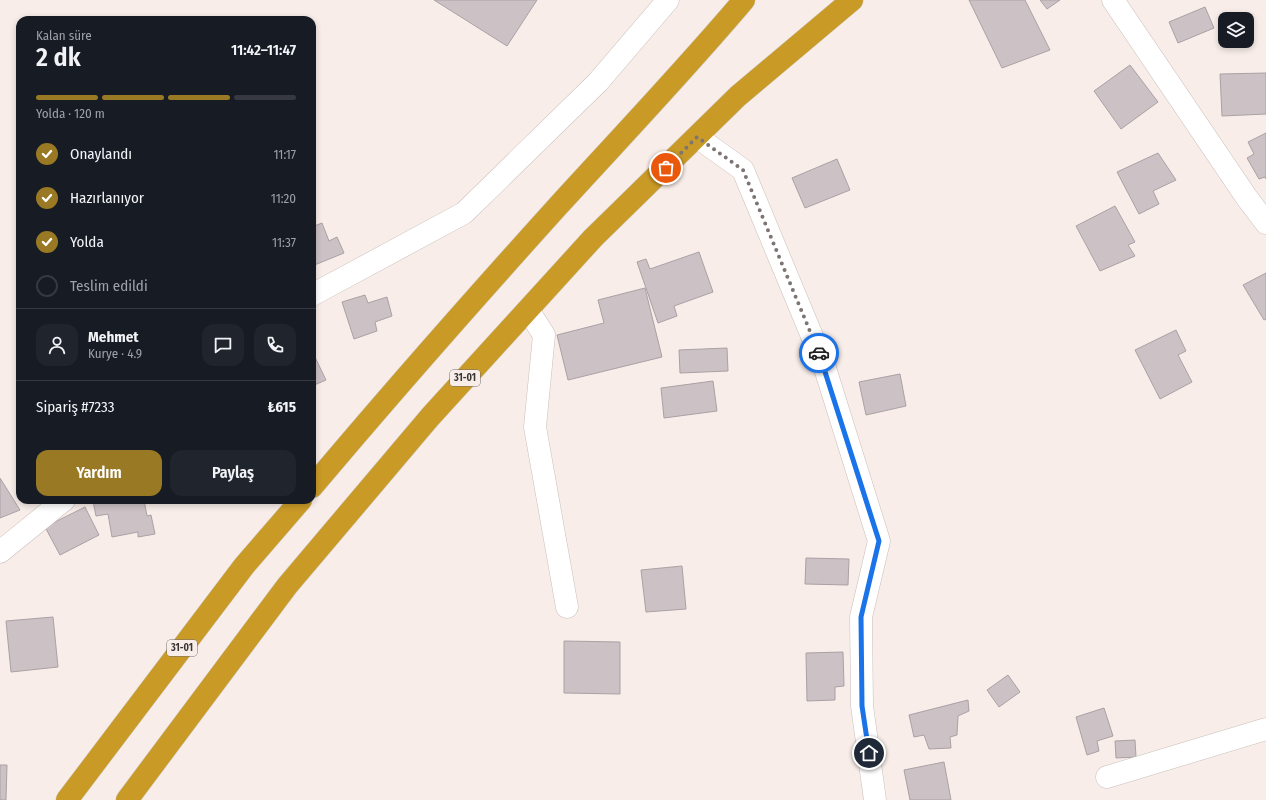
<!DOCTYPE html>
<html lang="tr">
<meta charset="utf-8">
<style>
:root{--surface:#171b24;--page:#20242c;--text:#f1f3f6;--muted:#9ea1a6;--line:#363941;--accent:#997923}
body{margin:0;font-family:"Fira Sans Condensed",sans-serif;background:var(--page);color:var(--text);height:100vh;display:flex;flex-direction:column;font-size:15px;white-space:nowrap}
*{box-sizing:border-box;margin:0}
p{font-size:13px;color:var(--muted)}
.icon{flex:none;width:22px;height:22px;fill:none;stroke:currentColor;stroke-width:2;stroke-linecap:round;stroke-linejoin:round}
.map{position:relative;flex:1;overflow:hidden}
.drawer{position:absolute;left:16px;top:16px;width:300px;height:488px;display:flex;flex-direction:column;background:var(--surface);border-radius:12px;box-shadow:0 2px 6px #0003}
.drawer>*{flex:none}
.controls{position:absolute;left:1218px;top:12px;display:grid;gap:8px}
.controls a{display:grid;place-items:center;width:36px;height:36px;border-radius:8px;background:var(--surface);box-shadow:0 2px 6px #0003;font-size:20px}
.pin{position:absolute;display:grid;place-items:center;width:34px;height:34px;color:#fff;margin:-17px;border:2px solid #fff;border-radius:50%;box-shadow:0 1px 4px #0007}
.courier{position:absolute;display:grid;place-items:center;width:40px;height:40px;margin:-20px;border:3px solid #1a73e8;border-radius:50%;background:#fff;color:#222;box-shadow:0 1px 5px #0007}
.head em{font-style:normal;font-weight:600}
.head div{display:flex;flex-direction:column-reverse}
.head{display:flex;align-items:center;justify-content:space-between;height:68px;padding:0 20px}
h1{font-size:26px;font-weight:600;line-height:30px}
.bar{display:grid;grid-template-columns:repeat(4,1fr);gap:6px 4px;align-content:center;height:48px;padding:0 20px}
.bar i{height:5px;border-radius:3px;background:var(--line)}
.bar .active{background:var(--accent)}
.bar p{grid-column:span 4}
.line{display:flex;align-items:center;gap:10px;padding:0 20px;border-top:1px solid var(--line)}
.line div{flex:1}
.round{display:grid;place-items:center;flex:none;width:42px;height:42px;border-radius:12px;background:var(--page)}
ol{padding:0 20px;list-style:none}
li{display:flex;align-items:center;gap:12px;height:44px}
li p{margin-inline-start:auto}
li .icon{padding:4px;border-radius:50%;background:var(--accent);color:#fff;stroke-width:4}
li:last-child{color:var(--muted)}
li i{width:22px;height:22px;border:2px solid var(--line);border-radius:50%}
.action{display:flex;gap:8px;margin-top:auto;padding:8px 20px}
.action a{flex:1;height:46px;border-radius:12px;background:var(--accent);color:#fff;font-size:16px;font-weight:600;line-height:46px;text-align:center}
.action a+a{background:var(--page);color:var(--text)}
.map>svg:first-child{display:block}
.building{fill:#ccc2c6;stroke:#aba1a5}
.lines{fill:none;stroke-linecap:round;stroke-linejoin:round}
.minor-casing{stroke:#c9bfba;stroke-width:23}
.highway-casing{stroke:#cfcfce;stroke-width:23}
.minor{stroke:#fff;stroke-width:22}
.highway{stroke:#ca9a27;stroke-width:22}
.done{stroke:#7c7573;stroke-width:4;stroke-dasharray:0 7.2}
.route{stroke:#1a73e8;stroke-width:5}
.labels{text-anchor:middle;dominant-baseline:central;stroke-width:3;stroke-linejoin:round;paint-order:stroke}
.shield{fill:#f8ede9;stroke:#726c6a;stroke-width:1}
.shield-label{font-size:10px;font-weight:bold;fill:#393533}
</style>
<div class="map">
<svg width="1266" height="800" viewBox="0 0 1266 800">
<rect width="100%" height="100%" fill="#f8ede9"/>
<g class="building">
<path d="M434,0H537L507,46Z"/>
<path d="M969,0H1025L1050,50L1002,68Z"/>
<path d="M1040,0H1060L1047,9Z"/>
<path d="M1205,7L1214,28L1178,43L1169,22Z"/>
<path d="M1130,65L1158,102L1121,129L1094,91Z"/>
<path d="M1266,73V114L1222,116L1220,74Z"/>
<path d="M1266,133V179L1265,177L1259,179L1247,158L1254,154L1248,142Z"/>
<path d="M1158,153L1176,180L1153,191L1159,204L1139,214L1117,172Z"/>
<path d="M837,159L850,190L805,208L792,178Z"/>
<path d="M1115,206L1135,242L1128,245L1135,256L1100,271L1076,226Z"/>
<path d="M322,223L329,241L337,237L344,253L312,266V227Z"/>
<path d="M699,252L713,292L674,306L677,316L658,323L637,262L646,259L650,269Z"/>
<path d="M1266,273V319L1264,320L1243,285Z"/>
<path d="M645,288L662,357L568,380L557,335L604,323L598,300Z"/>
<path d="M365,295L368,303L387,297L392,316L375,322L377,331L354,339L342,302Z"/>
<path d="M1176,330L1186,351L1178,355L1192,382L1160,399L1135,350Z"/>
<path d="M727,348L728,371L680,373L679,350Z"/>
<path d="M312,351L326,380L312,386Z"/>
<path d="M900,374L906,406L866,415L859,382Z"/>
<path d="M713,381L717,411L664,418L661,388Z"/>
<path d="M0,478L20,510L0,518Z"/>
<path d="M144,500L147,516L151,515L155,534L138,537V532L112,537L108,514L96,516L93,501Z"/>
<path d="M85,507L99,535L60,555L45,527Z"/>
<path d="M806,558L849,559L848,585L805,584Z"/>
<path d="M682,566L686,609L646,612L641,570Z"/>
<path d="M53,617L58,667L11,672L6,621Z"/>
<path d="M564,641L620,642V694L564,693Z"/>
<path d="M843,652L844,686L835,687V700L807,701L806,653Z"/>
<path d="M1008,675L1020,692L999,707L987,690Z"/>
<path d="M968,700L969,711L958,716L957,735L950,737L951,748L929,749L924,735L914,737L909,715Z"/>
<path d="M1104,708L1113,736L1097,741L1099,751L1087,755L1076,717Z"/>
<path d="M1135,740L1136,757L1116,758L1115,741Z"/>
<path d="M944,762L951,800H910L904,770Z"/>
<path d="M0,765H7L6,800H0Z"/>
</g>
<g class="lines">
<defs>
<g id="minor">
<path d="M1113,0L1247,198L1266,223"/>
<path d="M697,137L743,170L824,365L879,541L861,617L862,706L875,800"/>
<path d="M312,295L464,213L598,82L668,0"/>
<path d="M528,310L544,335L535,427L567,607"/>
<path d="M0,552L64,500"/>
<path d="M1107,777L1266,729"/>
</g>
<g id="highway">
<path d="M312,487C392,392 474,299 558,206C620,138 684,71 744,0"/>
<path d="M67,800L244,566L301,500"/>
<path d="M127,800L287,586L430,417L593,238L738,96L852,0"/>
</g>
</defs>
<use href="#minor" class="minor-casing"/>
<use href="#highway" class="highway-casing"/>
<use href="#minor" class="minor"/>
<use href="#highway" class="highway"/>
</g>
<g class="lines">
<path class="done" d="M666,168L697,137L743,170L819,353"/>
<path class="route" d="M819,353L879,541L861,617L862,706L869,753"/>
</g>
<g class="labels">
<g class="shield">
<rect x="450" y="370" width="30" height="16" rx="3"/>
<rect x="167" y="640" width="30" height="16" rx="3"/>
</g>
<g class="shield-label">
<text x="465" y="378">31-01</text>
<text x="182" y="648">31-01</text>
</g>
</g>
</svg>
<div class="controls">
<a><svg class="icon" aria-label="layers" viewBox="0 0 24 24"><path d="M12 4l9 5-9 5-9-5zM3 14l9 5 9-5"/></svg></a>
</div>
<div class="pin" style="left:666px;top:168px;background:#ea580c"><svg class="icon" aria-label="bag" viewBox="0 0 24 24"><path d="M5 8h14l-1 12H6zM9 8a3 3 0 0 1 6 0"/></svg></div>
<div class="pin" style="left:869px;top:753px;background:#1f2937"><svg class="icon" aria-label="home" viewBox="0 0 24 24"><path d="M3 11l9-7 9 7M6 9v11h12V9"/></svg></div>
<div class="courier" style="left:819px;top:353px"><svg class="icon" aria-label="car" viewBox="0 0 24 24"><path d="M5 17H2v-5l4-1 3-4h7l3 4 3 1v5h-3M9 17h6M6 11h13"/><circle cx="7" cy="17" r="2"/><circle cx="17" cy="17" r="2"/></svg></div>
<section class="drawer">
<div class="head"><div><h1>2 dk</h1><p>Kalan süre</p></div><em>11:42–11:47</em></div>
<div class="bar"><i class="active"></i><i class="active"></i><i class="active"></i><i></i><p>Yolda · 120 m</p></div>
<ol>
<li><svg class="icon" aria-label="check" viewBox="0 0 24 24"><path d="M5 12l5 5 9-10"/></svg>Onaylandı<p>11:17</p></li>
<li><svg class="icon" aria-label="check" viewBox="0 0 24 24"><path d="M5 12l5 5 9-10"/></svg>Hazırlanıyor<p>11:20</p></li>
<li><svg class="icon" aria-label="check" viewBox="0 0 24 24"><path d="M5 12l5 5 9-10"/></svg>Yolda<p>11:37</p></li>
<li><i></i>Teslim edildi</li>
</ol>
<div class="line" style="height:72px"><a class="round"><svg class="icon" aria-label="person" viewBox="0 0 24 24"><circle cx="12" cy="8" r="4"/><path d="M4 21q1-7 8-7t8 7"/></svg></a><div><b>Mehmet</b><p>Kurye · 4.9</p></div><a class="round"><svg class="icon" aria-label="chat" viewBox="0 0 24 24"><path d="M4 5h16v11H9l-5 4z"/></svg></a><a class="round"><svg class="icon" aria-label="phone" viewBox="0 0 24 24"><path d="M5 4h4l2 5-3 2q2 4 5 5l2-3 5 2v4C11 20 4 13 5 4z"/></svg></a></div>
<div class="line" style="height:52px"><div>Sipariş #7233</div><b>₺615</b></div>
<div class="action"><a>Yardım</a><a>Paylaş</a></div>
</section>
</div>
